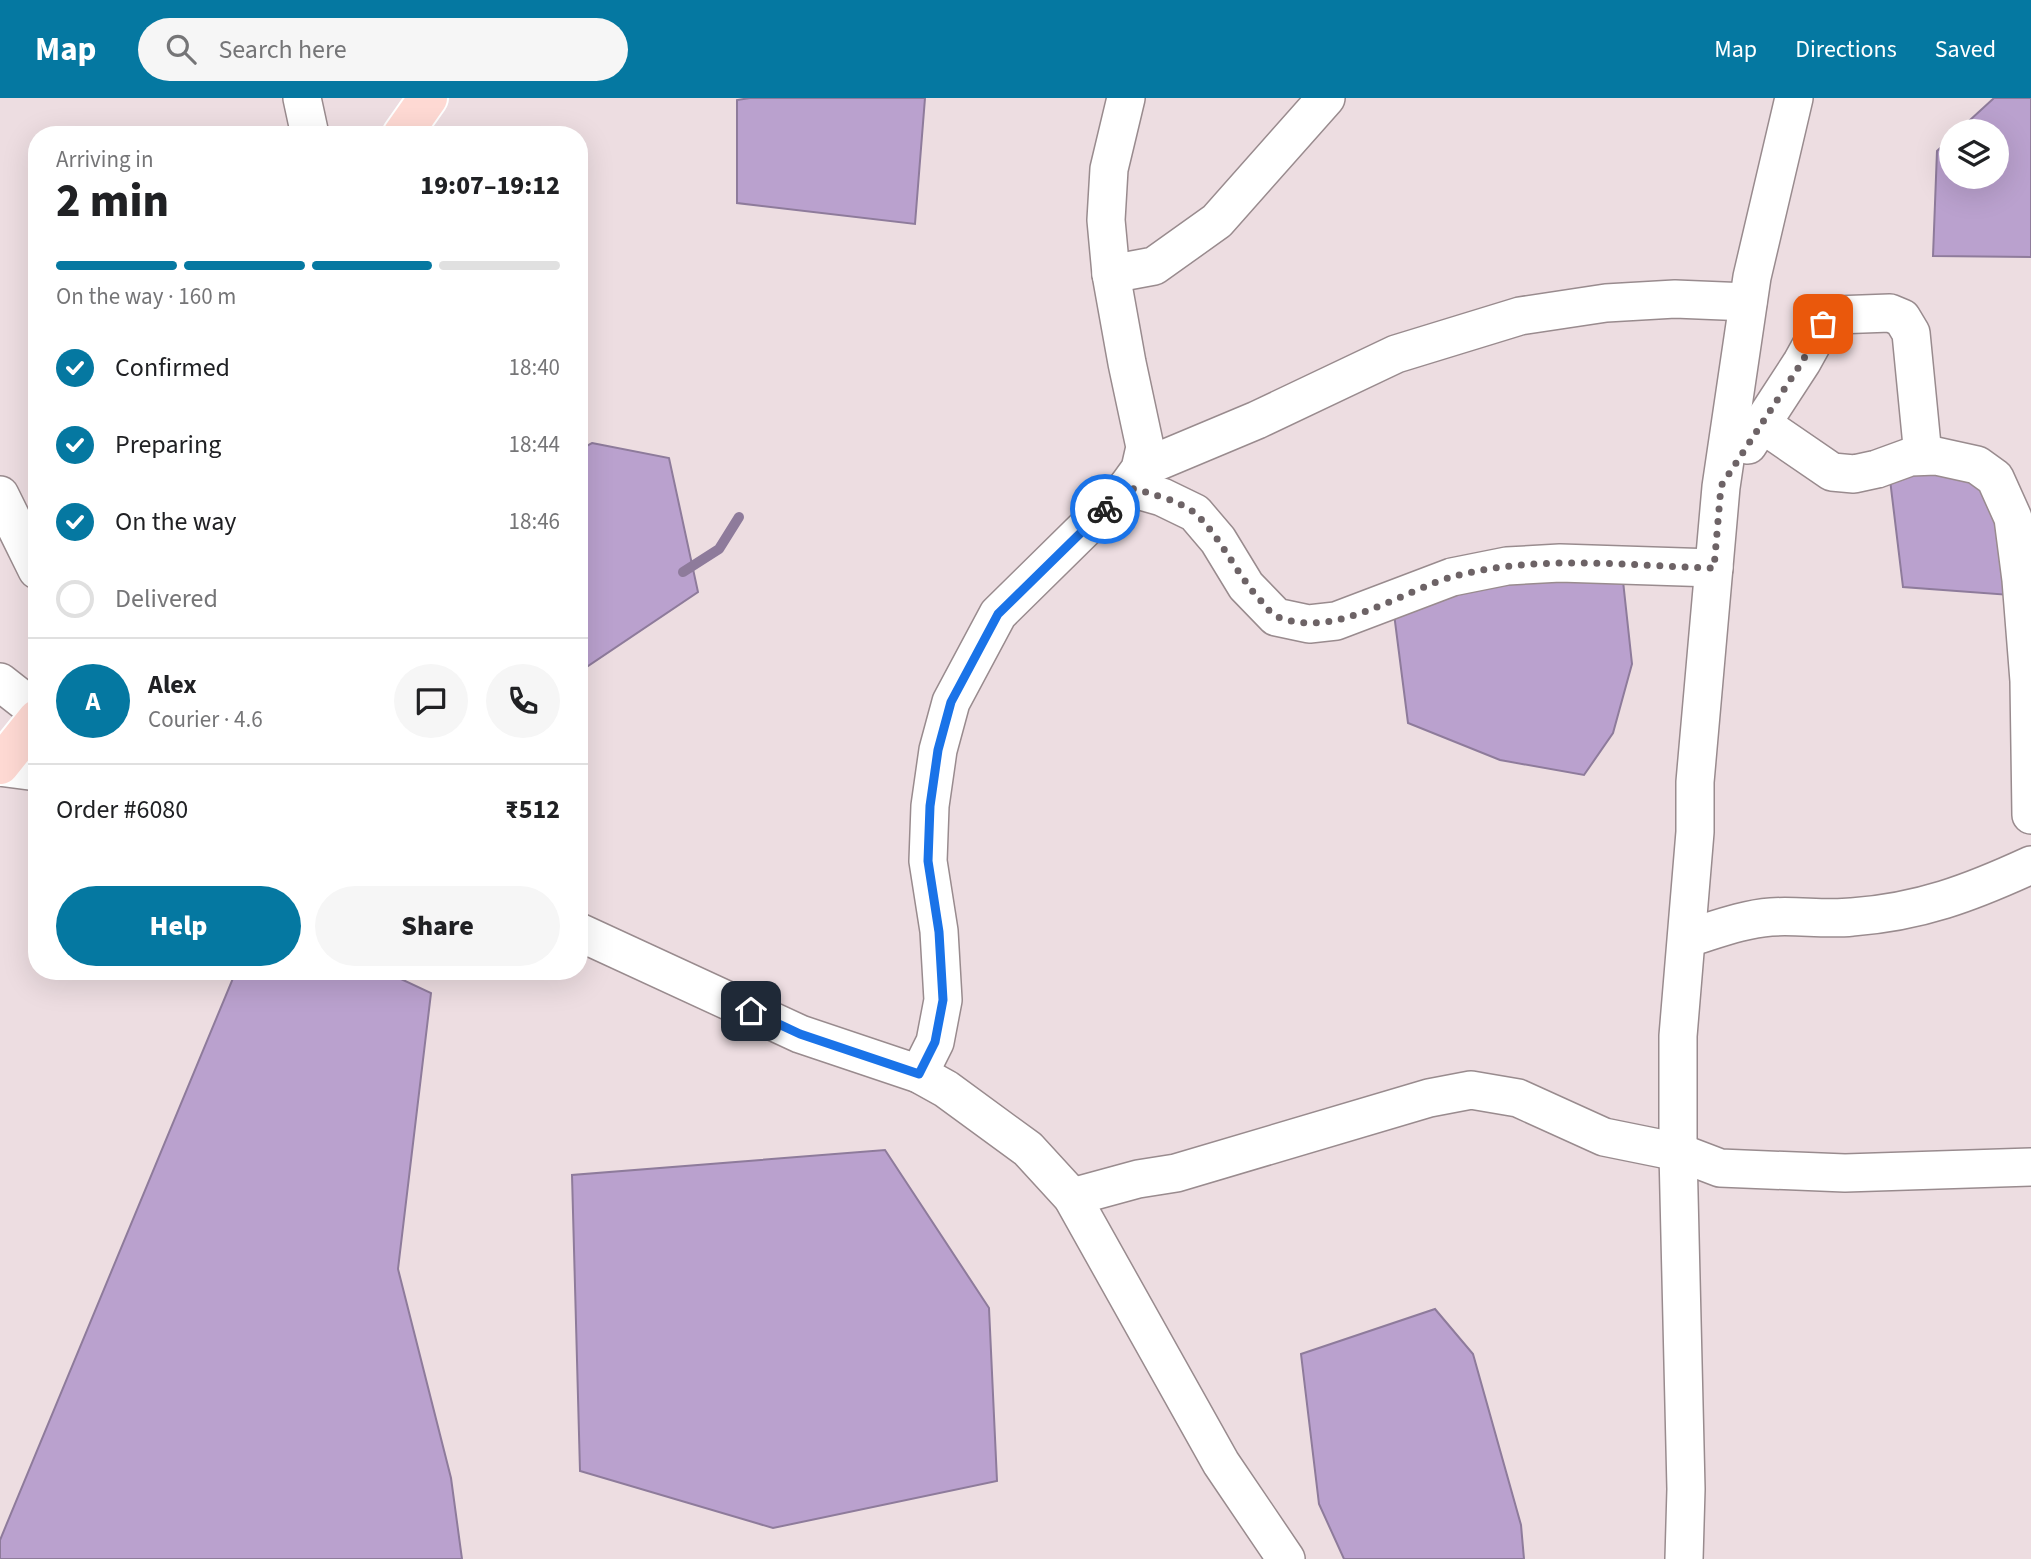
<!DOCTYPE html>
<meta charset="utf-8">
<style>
:root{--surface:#fff;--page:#f6f6f6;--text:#202124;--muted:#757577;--line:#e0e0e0;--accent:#0578a1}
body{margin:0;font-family:"Source Sans 3",sans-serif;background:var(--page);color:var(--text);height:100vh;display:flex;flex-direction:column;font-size:26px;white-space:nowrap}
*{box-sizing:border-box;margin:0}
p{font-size:23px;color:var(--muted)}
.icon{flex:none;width:38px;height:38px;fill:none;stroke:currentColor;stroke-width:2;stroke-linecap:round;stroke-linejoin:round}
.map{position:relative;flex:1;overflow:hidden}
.details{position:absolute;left:28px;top:28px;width:560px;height:854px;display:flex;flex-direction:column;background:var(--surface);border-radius:28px;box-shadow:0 7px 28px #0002}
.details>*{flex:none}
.buttons{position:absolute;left:1939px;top:21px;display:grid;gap:14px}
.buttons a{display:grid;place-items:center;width:70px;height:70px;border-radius:50%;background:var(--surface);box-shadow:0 7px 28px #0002;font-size:35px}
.pin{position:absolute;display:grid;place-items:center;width:60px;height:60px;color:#fff;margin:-30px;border-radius:14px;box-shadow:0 4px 10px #0006}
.courier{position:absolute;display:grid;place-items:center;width:70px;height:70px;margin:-35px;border:5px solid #1a73e8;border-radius:50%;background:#fff;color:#222;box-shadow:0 2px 9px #0007}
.headline em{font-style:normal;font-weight:800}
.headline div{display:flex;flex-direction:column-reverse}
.headline{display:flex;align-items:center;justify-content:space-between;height:119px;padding:0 28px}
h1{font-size:46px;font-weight:800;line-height:52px}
.bar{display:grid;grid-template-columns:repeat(4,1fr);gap:10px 7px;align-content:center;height:84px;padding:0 28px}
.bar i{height:9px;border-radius:5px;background:var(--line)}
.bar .current{background:var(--accent)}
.bar p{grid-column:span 4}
.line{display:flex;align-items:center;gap:18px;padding:0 28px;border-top:2px solid var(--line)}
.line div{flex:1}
.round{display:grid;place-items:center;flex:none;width:74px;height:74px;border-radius:37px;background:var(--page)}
ol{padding:0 28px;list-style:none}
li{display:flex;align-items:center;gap:21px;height:77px}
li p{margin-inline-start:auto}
li .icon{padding:7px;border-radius:50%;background:var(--accent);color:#fff;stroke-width:4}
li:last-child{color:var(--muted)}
li i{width:38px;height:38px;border:4px solid var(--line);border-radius:50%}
.action{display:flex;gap:14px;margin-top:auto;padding:14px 28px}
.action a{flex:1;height:80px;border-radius:42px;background:var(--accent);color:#fff;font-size:28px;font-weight:800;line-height:80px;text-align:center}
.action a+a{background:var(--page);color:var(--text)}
header{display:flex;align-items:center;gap:42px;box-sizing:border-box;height:98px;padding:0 35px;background:var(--accent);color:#fff}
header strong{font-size:33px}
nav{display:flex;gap:38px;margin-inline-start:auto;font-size:24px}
.search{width:490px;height:63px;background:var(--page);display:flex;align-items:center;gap:18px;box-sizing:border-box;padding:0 24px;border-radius:38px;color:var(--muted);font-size:26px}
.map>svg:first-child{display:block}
.water{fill:#baa1ce;stroke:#8e7b9b;stroke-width:2}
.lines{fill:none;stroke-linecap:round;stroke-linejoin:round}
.stream{stroke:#8e7b9b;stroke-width:10}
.minor-casing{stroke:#998b8e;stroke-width:40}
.major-casing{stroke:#fff;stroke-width:42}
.minor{stroke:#fff;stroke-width:37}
.major{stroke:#fed9d3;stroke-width:38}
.done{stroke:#6d6366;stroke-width:7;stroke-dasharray:0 12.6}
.route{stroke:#1a73e8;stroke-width:9}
</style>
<header>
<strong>Map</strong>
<div class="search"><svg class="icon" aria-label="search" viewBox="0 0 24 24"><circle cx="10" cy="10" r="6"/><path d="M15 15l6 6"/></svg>Search here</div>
<nav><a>Map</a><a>Directions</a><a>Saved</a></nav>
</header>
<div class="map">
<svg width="2031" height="1461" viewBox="0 0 2031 1461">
<rect width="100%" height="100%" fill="#eddde1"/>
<g class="water">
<path d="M750,0H925L915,126L737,105V2Z"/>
<path d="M1994,0H2031V159L1933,158L1937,53L1951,40V79H1997V33H1958Z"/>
<path d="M592,345L669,360L698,494L579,574V352Z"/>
<path d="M1972,363L2007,434L2010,497L1903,489L1888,365Z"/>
<path d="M1483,474L1623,483L1632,566L1613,635L1584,677L1500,662L1408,625L1393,508Z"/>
<path d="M236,873H384L431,895L398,1171L451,1380L462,1461H0V1442Z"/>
<path d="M885,1052L989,1210L997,1383L773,1430L580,1373L572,1077Z"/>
<path d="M1435,1211L1473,1256L1521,1427L1524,1461H1344L1319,1406L1301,1256Z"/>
</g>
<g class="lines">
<path class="stream" d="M683,474L719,451L739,419"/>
<defs>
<g id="minor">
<path d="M302,0L310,37"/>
<path d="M1111,176L1154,168L1217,123L1326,0"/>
<path d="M1762,326L1832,374L1854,376L1877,371L1910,359L1936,358L1977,367L1995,380L2013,420L2021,482L2029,583L2031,717"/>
<path d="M1748,347L1802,264L1823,226L1835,217L1890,215L1902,220L1911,235L1923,358"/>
<path d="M1140,371L1257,322L1396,256L1520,218L1606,205L1675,201L1748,204"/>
<path d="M1127,389L1162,399L1195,415L1218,442L1246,488L1276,519L1309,526L1336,523L1452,479L1507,468L1560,465L1714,470"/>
<path d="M0,397L37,472"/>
<path d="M0,584L37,613"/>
<path d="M0,669L37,674"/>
<path d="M579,834L800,936L919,976L946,991L1028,1051L1072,1099L1221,1365L1286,1461"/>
<path d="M1688,840C1715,832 1743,821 1771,819C1798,817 1825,822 1852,819C1920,814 1970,795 2031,767"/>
<path d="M919,976L935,944L943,902L939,833L928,763L930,708L938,652L951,604L998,516L1127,389L1140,371L1145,349L1127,265L1111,176L1106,122L1109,71L1126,0"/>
<path d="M1072,1099L1138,1081L1176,1075L1429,1000L1471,992L1518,1000L1604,1039L1678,1054L1720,1070L1845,1075L2031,1069"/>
<path d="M1684,1461L1686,1391L1678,1054V938L1695,734V684L1721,389L1752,179L1794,0"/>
</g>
<g id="major">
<path d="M402,37L428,0"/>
<path d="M0,667L37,621"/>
</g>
</defs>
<use href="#minor" class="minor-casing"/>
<use href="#major" class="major-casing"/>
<use href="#minor" class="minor"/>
<use href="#major" class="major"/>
</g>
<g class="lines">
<path class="done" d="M1105,411L1127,389C1148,395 1180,402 1196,416C1223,442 1237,478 1263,505C1267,510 1272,517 1278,519C1334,542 1401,493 1455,478C1539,456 1628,468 1714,470L1721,388L1802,264L1823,226"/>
<path class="route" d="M751,913L800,936L919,976L935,944L943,902L939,834L928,763L930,708L938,652L951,604L998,516L1105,411"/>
</g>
</svg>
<div class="buttons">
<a><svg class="icon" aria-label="layers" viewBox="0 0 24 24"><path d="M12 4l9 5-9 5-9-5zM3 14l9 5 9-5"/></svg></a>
</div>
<div class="pin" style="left:1823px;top:226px;background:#ea580c"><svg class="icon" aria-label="bag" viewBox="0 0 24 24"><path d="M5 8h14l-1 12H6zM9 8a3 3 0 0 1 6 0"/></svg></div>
<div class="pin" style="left:751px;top:913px;background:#1f2937"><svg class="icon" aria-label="home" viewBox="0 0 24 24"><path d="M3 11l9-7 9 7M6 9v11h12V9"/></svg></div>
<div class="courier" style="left:1105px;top:411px"><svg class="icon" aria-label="bike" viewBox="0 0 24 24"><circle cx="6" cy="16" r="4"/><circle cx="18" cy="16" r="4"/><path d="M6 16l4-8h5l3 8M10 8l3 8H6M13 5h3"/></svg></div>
<section class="details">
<div class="headline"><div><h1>2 min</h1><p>Arriving in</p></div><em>19:07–19:12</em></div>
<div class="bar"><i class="current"></i><i class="current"></i><i class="current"></i><i></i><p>On the way · 160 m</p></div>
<ol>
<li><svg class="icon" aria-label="check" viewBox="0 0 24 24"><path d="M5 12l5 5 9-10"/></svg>Confirmed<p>18:40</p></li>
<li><svg class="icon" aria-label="check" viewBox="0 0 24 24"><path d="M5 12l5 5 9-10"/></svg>Preparing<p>18:44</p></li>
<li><svg class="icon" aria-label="check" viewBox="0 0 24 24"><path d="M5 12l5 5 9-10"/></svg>On the way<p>18:46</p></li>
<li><i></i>Delivered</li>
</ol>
<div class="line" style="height:126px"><b class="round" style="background:var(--accent);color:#fff">A</b><div><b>Alex</b><p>Courier · 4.6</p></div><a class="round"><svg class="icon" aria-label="chat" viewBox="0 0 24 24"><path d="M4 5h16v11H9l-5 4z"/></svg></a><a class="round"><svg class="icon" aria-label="phone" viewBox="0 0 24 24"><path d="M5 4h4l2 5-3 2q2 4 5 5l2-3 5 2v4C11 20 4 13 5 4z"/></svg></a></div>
<div class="line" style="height:91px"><div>Order #6080</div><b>₹512</b></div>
<div class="action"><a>Help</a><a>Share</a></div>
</section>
</div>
